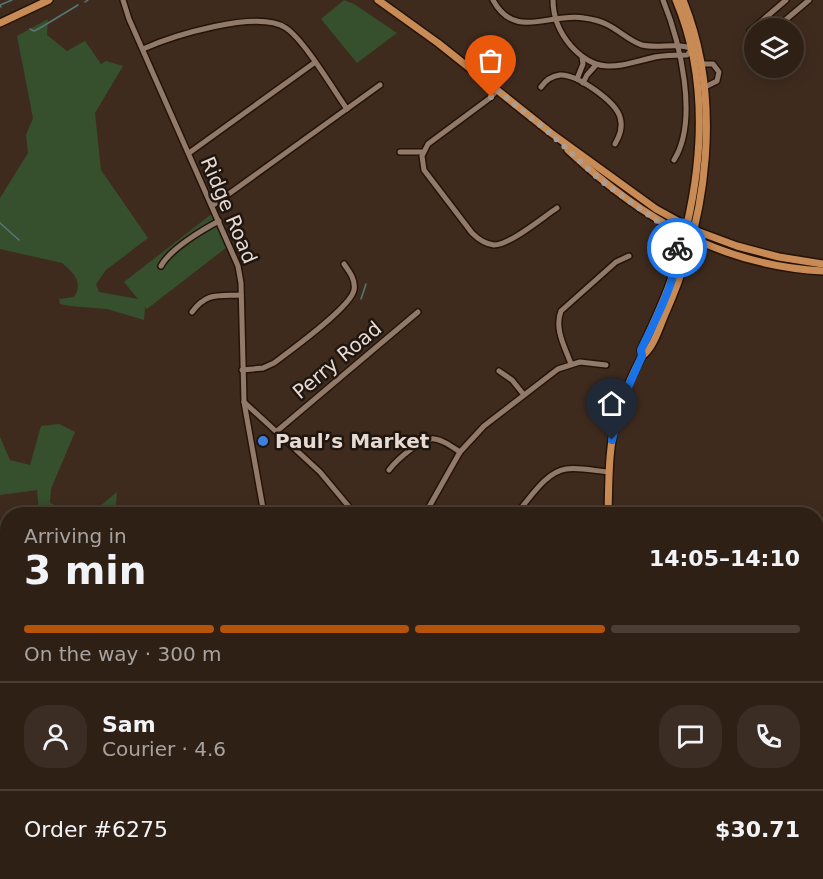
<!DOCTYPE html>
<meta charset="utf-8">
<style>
:root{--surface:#2f2016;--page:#3b2d23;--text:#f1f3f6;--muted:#a7a3a1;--line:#4a3e35;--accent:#b45309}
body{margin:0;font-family:"DejaVu Sans",sans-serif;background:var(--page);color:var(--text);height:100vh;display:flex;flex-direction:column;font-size:22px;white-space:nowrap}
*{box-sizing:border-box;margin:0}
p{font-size:20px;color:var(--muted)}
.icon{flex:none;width:33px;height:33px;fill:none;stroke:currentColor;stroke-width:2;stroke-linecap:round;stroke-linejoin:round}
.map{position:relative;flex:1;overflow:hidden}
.sheet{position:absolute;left:0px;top:507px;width:824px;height:372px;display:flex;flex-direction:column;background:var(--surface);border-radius:24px 24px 0 0;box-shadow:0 3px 15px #0003,0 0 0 2px var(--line)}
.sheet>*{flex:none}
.buttons{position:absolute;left:744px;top:18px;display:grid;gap:12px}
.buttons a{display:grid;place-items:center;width:60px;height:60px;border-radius:50%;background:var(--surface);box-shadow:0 3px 15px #0003,0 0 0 2px var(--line);font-size:30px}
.pin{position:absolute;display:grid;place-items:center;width:51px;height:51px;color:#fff;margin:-62px -26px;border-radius:50% 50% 50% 0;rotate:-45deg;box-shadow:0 0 6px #0007}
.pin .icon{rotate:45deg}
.courier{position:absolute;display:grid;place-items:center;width:60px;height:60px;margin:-30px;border:4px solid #1a73e8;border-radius:50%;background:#fff;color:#222;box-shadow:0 2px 8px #0007}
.head em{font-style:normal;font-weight:700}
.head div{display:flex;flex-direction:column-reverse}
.head{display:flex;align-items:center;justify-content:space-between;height:102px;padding:0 24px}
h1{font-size:39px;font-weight:700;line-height:45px}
.bar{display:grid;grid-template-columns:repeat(4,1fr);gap:9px 6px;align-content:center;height:72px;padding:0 24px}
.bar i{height:8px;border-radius:4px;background:var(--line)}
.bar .active{background:var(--accent)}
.bar p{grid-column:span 4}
.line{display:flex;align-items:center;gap:15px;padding:0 24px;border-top:2px solid var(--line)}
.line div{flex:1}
.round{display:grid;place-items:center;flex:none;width:63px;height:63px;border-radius:24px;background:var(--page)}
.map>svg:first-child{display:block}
.green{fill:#364f2d}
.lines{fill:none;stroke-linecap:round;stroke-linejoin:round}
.stream{stroke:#557878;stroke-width:1.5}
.minor-casing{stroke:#251307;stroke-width:8}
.major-casing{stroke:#251307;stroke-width:10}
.minor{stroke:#927a6b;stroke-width:5}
.major{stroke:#c98b55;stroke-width:7}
.done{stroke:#ac9d93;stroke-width:6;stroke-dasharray:0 10.8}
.route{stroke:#1a73e8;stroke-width:8}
.shop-dot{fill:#3f7fe0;stroke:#1f1610;stroke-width:2}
.labels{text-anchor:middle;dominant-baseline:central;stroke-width:5;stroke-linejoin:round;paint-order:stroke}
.street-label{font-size:20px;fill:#e7dad2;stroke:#1f1610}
.poi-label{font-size:20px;font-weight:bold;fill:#e7dad2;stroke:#1f1610;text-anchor:start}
</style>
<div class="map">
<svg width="823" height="879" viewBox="0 0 823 879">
<rect width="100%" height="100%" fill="#3f2b1e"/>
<g class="green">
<path d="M344,0L354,4L397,33L357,63L321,19Z"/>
<path d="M48,19L47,35L67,51L85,41L101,64L106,61L123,66L95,113L101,170L148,238L106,270L96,284L99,292L138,299L124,282L213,213L227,247L147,309L145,307L144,320L107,309L70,306L60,304L59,299L74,297C84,283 73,272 62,263L0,249V198L28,153L26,135L33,118L17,36Z"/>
<path d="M59,424L75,432L51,489L50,503C86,520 88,516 117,492L115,514H42L39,513L37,490L0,495V437L10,460L30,465L41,426Z"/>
<path d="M0,614L8,618V818L0,833V699L5,692L0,690Z"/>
<path d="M823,639V807L816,812V644Z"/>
<path d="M816,866L823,875V879H708L714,872H816Z"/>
<path d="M100,872H176V879H99Z"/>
</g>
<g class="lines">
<g class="stream">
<path d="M85,2L88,0"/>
<path d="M1,7L0,5L12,0"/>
<path d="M30,29L34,31L40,28L78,5"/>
<path d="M0,223L19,240"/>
<path d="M361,299L366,284"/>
<path d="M816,791L823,787"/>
<path d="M722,879L726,872"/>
</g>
<defs>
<g id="minor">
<path d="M123,0L129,19L238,266L241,283L244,402L264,514"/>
<path d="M493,0C515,41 550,12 584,18C591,19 600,21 606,24C619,30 629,41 642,45C658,49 677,42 692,49L687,55C677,55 666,55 655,57C620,65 599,77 571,46C559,32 553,18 553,0"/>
<path d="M663,0C680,42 699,120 674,160"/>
<path d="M776,28L809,0"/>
<path d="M754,37L750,31L786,0"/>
<path d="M143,49C172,36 257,9 286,28C304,40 333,89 347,109"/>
<path d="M701,64H713L719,72L717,81L705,87"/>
<path d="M577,79L583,64L582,57"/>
<path d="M583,83L587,75L596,65"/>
<path d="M541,87C545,81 552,76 560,75C577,74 615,101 620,117C623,127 620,135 615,144"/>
<path d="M497,90L490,98L428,144L422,156L424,170L472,233C478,239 485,244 494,245C510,245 543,217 557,208"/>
<path d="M400,152H423"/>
<path d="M189,153L314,63"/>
<path d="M212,206L380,85"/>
<path d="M161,266C170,249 202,230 219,221"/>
<path d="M192,312C207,292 218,296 241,295"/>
<path d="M571,364C565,347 554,329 561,311L616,262L629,256"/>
<path d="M242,370L263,368L274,363C290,351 351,307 354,290C356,280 349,271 344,264"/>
<path d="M499,371L512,380L524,395"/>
<path d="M244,402L320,472L355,514"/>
<path d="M277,431L418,312"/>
<path d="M389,470C395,462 402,456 410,450C431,432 439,438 460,452"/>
<path d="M425,514L460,452L484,426L558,369L580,362L606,365"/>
<path d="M516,514C529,500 545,472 566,469C579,467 595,471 609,472"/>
<path d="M816,638L823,633"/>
<path d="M265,872L269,879"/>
<path d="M638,872L644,879"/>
</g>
<g id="major">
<path d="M378,0L438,43L551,133L656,209L694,230L737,246L779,257L823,264"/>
<path d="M0,23L49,0"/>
<path d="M568,150C642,219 719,265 823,271"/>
<path d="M666,229L674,238L678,253"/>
<path d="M642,356C654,348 660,325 666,312C708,217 723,99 683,0"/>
<path d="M608,514C609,482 608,448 617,416C623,395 632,375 642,356L641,350C651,328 662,306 670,283C701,193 714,90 676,0"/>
<path d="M483,879L484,872"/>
</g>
</defs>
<use href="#minor" class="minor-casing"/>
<use href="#major" class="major-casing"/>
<use href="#minor" class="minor"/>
<use href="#major" class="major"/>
</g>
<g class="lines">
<path class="done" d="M491,97L497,90L551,134L600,180L657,221L671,234L677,248"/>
<path class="route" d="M612,440L621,403L642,356L641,350C652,327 681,272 677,248"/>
</g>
<circle class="shop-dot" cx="263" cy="441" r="6"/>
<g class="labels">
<g class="street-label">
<text transform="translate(229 210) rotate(67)">Ridge Road</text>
<text transform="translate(337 360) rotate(-40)">Perry Road</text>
</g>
<g class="poi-label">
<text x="275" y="441">Paul’s Market</text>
</g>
</g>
</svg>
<div class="buttons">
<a><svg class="icon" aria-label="layers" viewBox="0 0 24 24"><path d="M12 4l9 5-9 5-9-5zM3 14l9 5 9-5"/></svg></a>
</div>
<div class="pin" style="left:491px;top:97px;background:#ea580c"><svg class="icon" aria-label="bag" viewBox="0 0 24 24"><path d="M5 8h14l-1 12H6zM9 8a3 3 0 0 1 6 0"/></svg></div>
<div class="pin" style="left:612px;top:440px;background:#1f2937"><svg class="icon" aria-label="home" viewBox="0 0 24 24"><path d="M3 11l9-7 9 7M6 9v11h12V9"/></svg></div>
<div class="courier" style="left:677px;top:248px"><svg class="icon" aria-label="bike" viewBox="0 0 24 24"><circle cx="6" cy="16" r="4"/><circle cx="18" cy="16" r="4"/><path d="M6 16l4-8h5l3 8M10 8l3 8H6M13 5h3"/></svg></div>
<section class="sheet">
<div class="head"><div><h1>3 min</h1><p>Arriving in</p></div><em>14:05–14:10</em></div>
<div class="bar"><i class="active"></i><i class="active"></i><i class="active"></i><i></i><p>On the way · 300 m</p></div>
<div class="line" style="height:108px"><a class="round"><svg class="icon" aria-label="person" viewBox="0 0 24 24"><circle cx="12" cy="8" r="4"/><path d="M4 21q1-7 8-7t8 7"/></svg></a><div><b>Sam</b><p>Courier · 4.6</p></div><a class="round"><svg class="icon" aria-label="chat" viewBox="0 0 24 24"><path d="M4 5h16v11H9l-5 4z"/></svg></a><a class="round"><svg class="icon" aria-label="phone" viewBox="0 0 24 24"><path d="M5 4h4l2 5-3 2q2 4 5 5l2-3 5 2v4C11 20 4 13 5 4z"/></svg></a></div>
<div class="line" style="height:78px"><div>Order #6275</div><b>$30.71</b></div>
</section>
</div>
